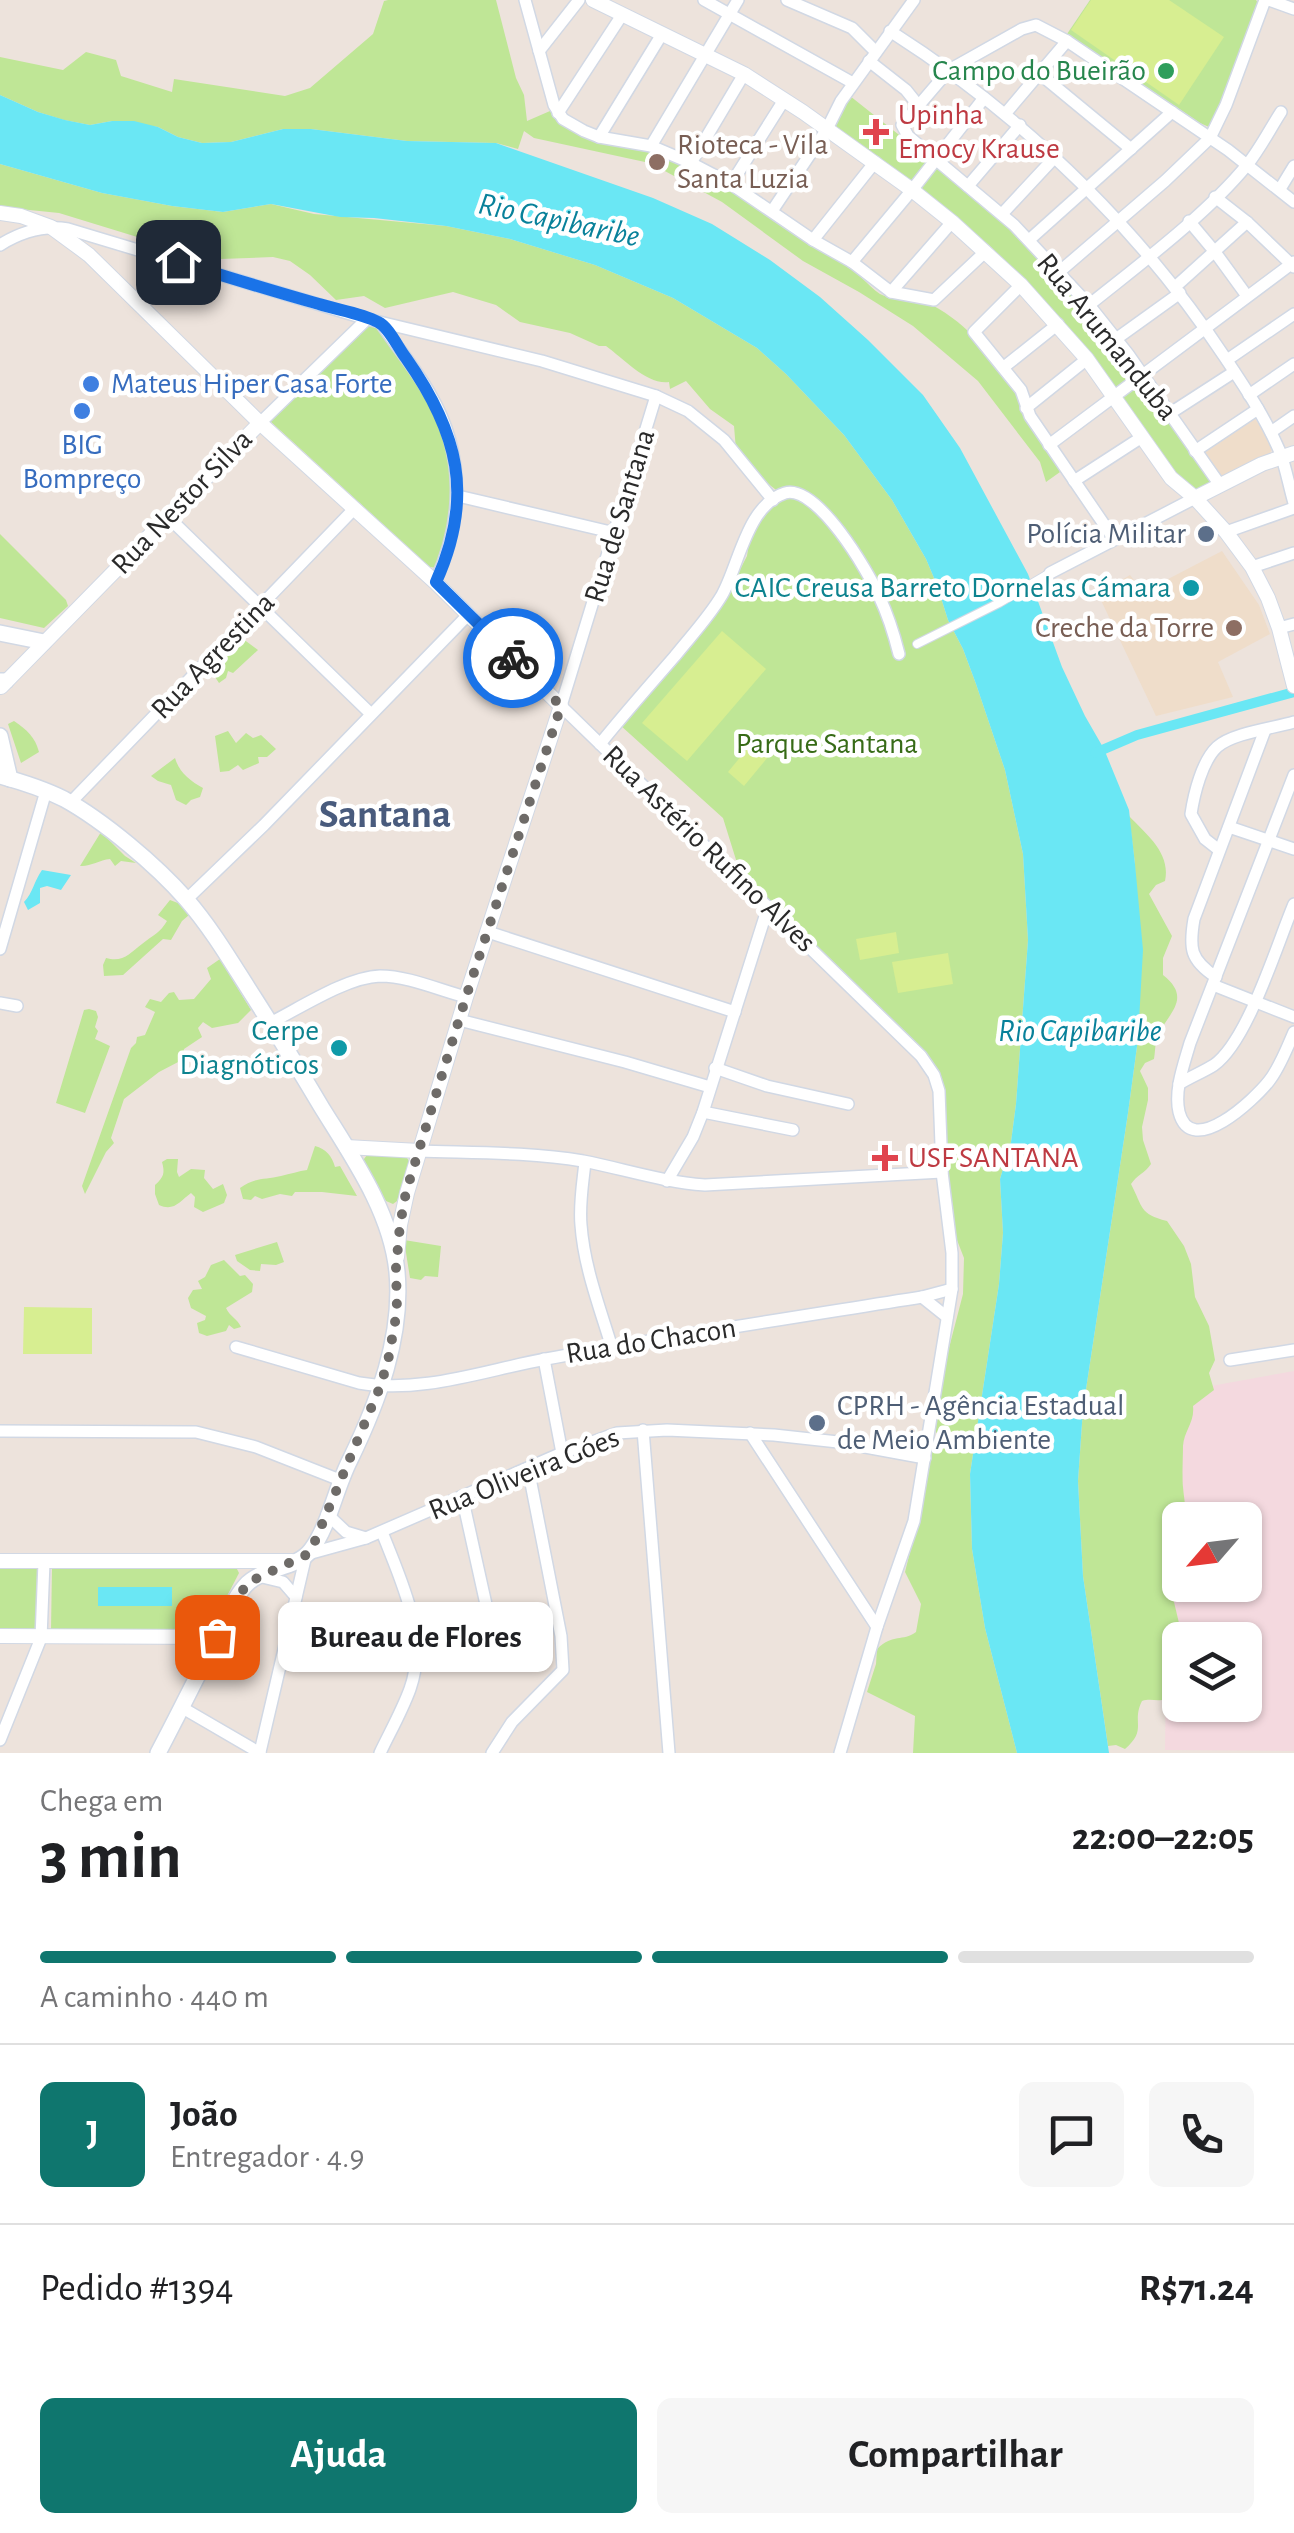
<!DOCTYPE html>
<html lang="pt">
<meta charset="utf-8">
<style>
:root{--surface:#fff;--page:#f6f6f6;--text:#202124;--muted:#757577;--line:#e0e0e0;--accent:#0f766e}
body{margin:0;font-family:"Alegreya Sans",sans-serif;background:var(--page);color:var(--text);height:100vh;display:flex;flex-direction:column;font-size:38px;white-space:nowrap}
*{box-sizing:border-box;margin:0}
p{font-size:32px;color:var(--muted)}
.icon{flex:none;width:55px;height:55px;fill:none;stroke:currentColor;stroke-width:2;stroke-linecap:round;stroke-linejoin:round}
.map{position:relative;height:1753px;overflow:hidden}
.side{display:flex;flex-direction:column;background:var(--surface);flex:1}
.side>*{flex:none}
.needle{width:65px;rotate:242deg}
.fabs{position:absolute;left:1162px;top:1502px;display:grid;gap:20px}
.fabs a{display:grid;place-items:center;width:100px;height:100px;border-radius:15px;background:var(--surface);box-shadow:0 2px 8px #0004;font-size:50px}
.pin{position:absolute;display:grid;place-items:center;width:85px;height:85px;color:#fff;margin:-42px;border-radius:20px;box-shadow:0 5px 15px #0006}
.courier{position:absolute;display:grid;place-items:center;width:100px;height:100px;margin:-50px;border:8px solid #1a73e8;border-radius:50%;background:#fff;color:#222;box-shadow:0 2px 12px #0007}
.bubble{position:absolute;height:70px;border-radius:15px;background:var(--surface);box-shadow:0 2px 8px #0004;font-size:32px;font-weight:700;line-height:70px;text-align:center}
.head em{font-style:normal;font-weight:700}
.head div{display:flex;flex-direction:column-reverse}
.head{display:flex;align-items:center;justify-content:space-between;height:170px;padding:0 40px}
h1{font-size:65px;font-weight:700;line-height:75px}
.bar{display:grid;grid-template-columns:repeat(4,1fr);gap:15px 10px;align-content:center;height:120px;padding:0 40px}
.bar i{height:12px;border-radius:8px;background:var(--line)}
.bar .current{background:var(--accent)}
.bar p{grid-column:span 4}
.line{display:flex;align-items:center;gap:25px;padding:0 40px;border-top:2px solid var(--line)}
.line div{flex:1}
.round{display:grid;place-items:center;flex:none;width:105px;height:105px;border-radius:15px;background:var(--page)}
.action{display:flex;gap:20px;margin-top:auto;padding:20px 40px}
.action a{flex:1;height:115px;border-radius:15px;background:var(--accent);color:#fff;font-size:40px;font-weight:700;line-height:115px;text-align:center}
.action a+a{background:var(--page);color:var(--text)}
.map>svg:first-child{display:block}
.education{fill:#efddca}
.medical{fill:#f4d9df;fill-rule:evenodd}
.green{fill:#bfe696}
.pitch{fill:#d7ee91}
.water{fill:#6ae7f4}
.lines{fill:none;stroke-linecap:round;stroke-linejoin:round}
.canal{stroke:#6ae7f4;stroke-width:10}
.pedestrian-casing{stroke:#d1d8e4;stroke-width:10}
.minor-casing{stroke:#d1d8e4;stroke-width:14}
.tertiary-casing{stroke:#d1d8e4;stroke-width:16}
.secondary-casing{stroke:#d1d8e4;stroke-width:18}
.pedestrian{stroke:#fff;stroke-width:8}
.minor{stroke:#fff;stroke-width:11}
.tertiary{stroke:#fff;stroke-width:14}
.secondary{stroke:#fff;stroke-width:15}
.done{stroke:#6e6b68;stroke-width:10;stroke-dasharray:0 18}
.route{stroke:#1a73e8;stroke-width:12}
.leisure-dot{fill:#2e9e5b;stroke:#fff;stroke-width:4}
.health-dot{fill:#e0444e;stroke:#fff;stroke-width:4}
.education-dot{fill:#8d6e63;stroke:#fff;stroke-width:4}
.shop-dot{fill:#3f7fe0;stroke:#fff;stroke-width:4}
.service-dot{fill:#5c6f8a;stroke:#fff;stroke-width:4}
.culture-dot{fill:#0f9aa8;stroke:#fff;stroke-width:4}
.labels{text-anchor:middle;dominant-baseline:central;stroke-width:9;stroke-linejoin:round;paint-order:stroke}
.leisure-label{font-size:30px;fill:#27864d;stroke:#fff;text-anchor:end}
.health-label{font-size:30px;fill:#be3a42;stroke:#fff;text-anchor:start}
.education-label{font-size:30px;fill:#785e54;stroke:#fff;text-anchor:start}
.street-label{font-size:30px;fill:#2a2a2a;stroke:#fff}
.shop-label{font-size:30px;fill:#366cbe;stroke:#fff;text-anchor:start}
.service-label{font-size:30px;fill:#4e5e75;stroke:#fff;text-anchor:end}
.culture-label{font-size:30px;fill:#0d838f;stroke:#fff;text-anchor:end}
.park-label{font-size:30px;fill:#376b17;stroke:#fff}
.water-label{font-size:32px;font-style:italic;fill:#08819a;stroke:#fff}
.district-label{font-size:40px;font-weight:bold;fill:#495b7d;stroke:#fff}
</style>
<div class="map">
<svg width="1294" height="1753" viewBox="0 0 1294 1753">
<rect width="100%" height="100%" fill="#ede3dc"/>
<g class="education">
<path d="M1254,417L1273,445L1270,453L1221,481L1202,452Z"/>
<path d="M1222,551L1259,605L1270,634L1218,662L1233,697L1156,716L1098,594L1130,575L1143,592Z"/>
</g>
<path class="medical" d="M1294,1371V1751L1165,1750L1166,1675L1182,1402L1211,1386ZM1180,1520H1245V1585H1180ZM1180,1640H1245V1705H1180Z"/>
<g class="green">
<path d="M388,0H496L516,78L524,95L527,121L550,111L570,130L588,137L674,156L698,168C747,200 798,230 846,264C858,272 868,286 880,294C895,302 917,297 932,305C994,338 1031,413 1060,472L1046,482L1040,462L978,381L913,326L859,292L803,261L722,202L663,170L645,162L534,138L524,131L518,149L496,143L407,141L311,129H283L231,142L202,143L178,137L158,127L112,121L90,125L64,120L38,112L0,95V57L63,70L86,52L116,60L121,76L172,92L174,79L285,96L310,88L373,34L384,1Z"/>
<path d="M1090,0H1256L1259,5L1222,107L1209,127L1200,123L1067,34Z"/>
<path d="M850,96L995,211L1095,316L1212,482L1196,491L1188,489L1097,363L1032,287L989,245L947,210L836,127L834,123Z"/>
<path d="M0,164L102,193L172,206L223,212L271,204L314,214L446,226L510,239L595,265L673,298L757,348L786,374L844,435L892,500L926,559L937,585L948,620L963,649L976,684L1005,770L1023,854L1028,940L1016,1104L1011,1142L1000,1179L1003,1233L999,1284L970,1474L972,1549L985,1628L1017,1753H913L915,1716L867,1692L876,1664L877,1649C894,1633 902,1642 916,1632L921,1604L905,1572L919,1516L931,1451L943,1448L944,1443L936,1432L935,1417L940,1405L943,1371L963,1294L964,1258L955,1235L950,1203L943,1093L931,1073L742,879L723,818L620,725L726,597L747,556L751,528L780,493L749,469L737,462L734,426L710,409L686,381L670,389L669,382C647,385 624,359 606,346H599L570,333L520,322L496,305L453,292L385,308L364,296L336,300L310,275L290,261L273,257L192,260L177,252L167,250L147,240L59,213L0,207Z"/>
<path d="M365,324H375L412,370L442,422L456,502L437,568L430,567L270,421V418Z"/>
<path d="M0,534L66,600L68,606L44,628L0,618Z"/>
<path d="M239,636L258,650L233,673L228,671L226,678L219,683L209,668Z"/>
<path d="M14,721C27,730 35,737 39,752L21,763L8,724Z"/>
<path d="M228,731L236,743L246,733L253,738L261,735L276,749L267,757H258L259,763L243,770L238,765L229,771L220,772L215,736Z"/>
<path d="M175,758C179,772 190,781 203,788L200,797L191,800L186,805L176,800L171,785L158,781L151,776Z"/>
<path d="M1129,816C1147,835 1171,853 1165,881L1156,885L1149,894L1172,936L1163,958V975C1196,1001 1162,1016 1156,1042C1155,1047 1155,1053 1154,1059L1145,1063L1140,1071L1148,1088V1100L1142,1127L1143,1140L1151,1164C1145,1173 1137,1175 1131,1184C1143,1207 1139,1214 1167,1221L1184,1246L1191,1264L1195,1297L1209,1326L1215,1360L1209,1373L1214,1390L1193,1406C1195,1422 1184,1431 1183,1446C1183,1456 1182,1479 1183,1487C1184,1500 1187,1508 1183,1520H1180V1564L1174,1574L1177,1588L1174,1602L1183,1640H1180V1672L1168,1690L1166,1699C1157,1702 1151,1698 1142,1701C1131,1723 1148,1729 1125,1749L1116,1745L1108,1746L1083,1576L1078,1481L1083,1409L1128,1113L1138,1039L1135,864Z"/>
<path d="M101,832L125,856L136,863L121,861L115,866L110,859C99,860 90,867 80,866Z"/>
<path d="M170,900L183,905L189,915L182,921L171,940L163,939L123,975L104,976L103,965L106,958C123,963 130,953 142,944C153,935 160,933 167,921L158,915Z"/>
<path d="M220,959L251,1010L238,1023L212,1028L203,1022L198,1028L202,1037L184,1049L182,1060L159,1072L124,1099L111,1138L114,1143L106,1152L85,1194L82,1186L131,1048L136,1043L137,1037L145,1035L155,1012L145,1007L150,999L161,1002L169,993L174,992L179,1000L194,999L211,979L207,968Z"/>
<path d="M89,1009L96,1011L98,1017L95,1027L98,1031L95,1039L110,1046L85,1113L56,1103L84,1010Z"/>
<path d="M315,1146C326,1149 332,1156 335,1167L340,1166L357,1196L322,1192H295L292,1196L280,1194L262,1199L255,1196L251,1200L243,1199L240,1188C255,1177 265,1180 281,1176C290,1174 299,1171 307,1170Z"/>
<path d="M367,1155L406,1156L410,1163L397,1201L393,1204L386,1201L364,1164V1159Z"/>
<path d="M167,1159H178L177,1172L179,1177L191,1169L205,1170L204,1178L213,1189L223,1184L227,1195L224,1203L203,1212L194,1207L195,1197L191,1193C180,1201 174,1212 159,1205L155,1194V1185C164,1177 165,1173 162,1162Z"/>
<path d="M404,1240L441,1246L438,1277L425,1276L421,1280L410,1278Z"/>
<path d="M277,1242L284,1262L276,1265L261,1264L260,1271L250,1270L237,1261L235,1255Z"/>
<path d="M224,1260L240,1276L245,1275L253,1284L252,1292L226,1308C230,1317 237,1318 241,1327L234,1329L229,1325L226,1331L207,1336L199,1333L197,1323L205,1320L206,1316L191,1308L188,1298L193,1290L202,1289L198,1281L205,1277L211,1265Z"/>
<path d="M0,1567H37L40,1570V1626L36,1631L0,1630Z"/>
<path d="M52,1567H236L239,1573L209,1631L51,1630Z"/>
</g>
<g class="pitch">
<path d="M1091,0H1169L1224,37L1179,105L1071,30Z"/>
<path d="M722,631L766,669L687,761L642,723Z"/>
<path d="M752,743L768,757L744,786L728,772Z"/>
<path d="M896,932L899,953L860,960L856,939Z"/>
<path d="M948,953L953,984L898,993L892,962Z"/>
<path d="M24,1307L92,1308V1354H23Z"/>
</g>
<g class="water">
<path d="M0,95L38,112L65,120L90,125L112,121H134L158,127L178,137L202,143L231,142L283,129H311L407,141L496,143L653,198L712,224L770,260L820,297L868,340L923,395L960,448L1028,574L1062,667L1085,716L1104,749L1129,810L1135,864L1143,950L1138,1039L1128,1113L1083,1409L1078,1481L1083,1576L1109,1753H1017L985,1628L972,1549L970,1474L999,1284L1003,1233L1000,1179L1011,1142L1016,1104L1028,940L1023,854L1005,770L976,684L963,649L948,620L937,585L926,559L892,500L844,435L786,374L757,348L673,298L595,265L510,239L446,226L374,218L340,217L271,204L223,212L172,206L102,193L0,164Z"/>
<path d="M42,870L71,875L61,890L47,886L40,888V903L28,910L24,902C33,893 34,881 42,870Z"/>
<rect x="98" y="1587" width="74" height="19"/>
</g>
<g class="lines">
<path class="canal" d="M1095,753L1137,735L1294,692"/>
<defs>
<path id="pedestrian" d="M917,644L999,603L1050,573"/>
<g id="minor">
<path d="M525,0L554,105L563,119L584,131L599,137L651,146L691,163L731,184L813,240L852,262L891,292L934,300L985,252"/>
<path d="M704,0L853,83"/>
<path d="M787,0L852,28L876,52"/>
<path d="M1269,0L1294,9"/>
<path d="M890,31C1026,118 1137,225 1226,359C1246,389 1266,419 1280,452C1286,468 1289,486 1294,503"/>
<path d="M539,51L579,0"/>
<path d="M869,61L906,90L918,105"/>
<path d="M1040,74L1131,149"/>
<path d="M558,113L622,15"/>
<path d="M1005,114L1067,41"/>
<path d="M599,137L662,34"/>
<path d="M651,146L738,0"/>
<path d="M691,163L744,74"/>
<path d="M731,184L784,100"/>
<path d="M968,186L1020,125"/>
<path d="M1280,189L1294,166"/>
<path d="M1215,197L1247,222L1294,267"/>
<path d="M772,211L827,129L841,101L914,0"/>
<path d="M1002,214L1055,157"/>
<path d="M1189,221L1215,252L1247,296"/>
<path d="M813,240L875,162"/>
<path d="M1029,240L1172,112"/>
<path d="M0,245C21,232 44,225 68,229L367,319L542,361L656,396L688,411L724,440L773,500"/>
<path d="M852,262L912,190L984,98"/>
<path d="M1059,272L1165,181L1210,138L1226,105L1265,0"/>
<path d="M1021,285L974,332L1021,390L1030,416L1114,539"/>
<path d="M1175,287L1247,222"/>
<path d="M891,292L952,222"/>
<path d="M1089,305C1140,264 1206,215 1247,165C1260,149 1270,129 1281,112"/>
<path d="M381,323C397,347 416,369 430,394C465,453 464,521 435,582"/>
<path d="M1116,339L1180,293"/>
<path d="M1227,360L1294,314"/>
<path d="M1004,367L1058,324"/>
<path d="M1249,395L1294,364"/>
<path d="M656,396L561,706L921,1056L934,1075L939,1091L942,1172L952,1253V1289L914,1521L877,1627L840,1753"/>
<path d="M1026,408L1087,359"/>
<path d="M1169,414L1234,372"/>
<path d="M260,423L367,319"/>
<path d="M1271,432L1294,416"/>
<path d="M1049,445L1294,262"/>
<path d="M1195,451L1258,409"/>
<path d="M1074,481L1142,437"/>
<path d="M1220,485L1128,354L1089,305L1014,225L908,136L902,125L949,70L1022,29L1036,25L1067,41L1228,150L1294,202"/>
<path d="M458,496L615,533"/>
<path d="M167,516L371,714"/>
<path d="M1226,532L1294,508"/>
<path d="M1252,567L1294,553"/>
<path d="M1050,573L1195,498"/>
<path d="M1279,628L1294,624"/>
<path d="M600,744C624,714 650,685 675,656C691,636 709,617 722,595C739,565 747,505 785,493C817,484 868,571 879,596C888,615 894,634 899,654"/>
<path d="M1294,775L1190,1043C1184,1064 1174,1090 1179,1112C1191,1160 1255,1099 1269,1081C1280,1067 1287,1048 1294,1032"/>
<path d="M70,803L355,508"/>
<path d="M1229,827L1294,849"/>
<path d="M1219,850L1205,839L1191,814C1194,794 1202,761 1217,747C1232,733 1274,728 1294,722"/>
<path d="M186,900L264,825L468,615"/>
<path d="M488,932L735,1012"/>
<path d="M0,949L46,791"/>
<path d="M1216,977C1190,960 1189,948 1194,919L1265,730"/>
<path d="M1213,985L1294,1017"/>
<path d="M0,1003L17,1006"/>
<path d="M459,1020L625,1062L710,1087"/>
<path d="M270,1023C300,1008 347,977 380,976C408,976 439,990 466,997"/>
<path d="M715,1068L767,1086L848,1104"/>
<path d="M1179,1084C1190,1077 1203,1072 1214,1065C1248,1041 1277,944 1294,904"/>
<path d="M703,1112L793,1130"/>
<path d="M419,1151C473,1153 529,1152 583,1161C624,1169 663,1182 705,1185L942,1172"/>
<path d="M585,1162C583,1182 579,1204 581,1225C584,1267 600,1308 612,1348"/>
<path d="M667,1181L693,1137L703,1112L768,907"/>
<path d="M922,1297L947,1317"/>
<path d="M236,1347L359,1383C422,1394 485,1370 546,1359C671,1336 797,1317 922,1297L952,1289"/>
<path d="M544,1359L562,1453"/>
<path d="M1230,1360L1294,1350"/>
<path d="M643,1430L669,1753"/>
<path d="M0,1431L196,1432L256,1447L340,1480"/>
<path d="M750,1433L877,1627"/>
<path d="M462,1496L497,1654"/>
<path d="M327,1514L346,1532L366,1538"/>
<path d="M308,1554L366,1538L562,1453L617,1433L667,1430L774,1435L838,1442L925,1458"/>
<path d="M258,1576L283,1582L296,1597"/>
<path d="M181,1707L260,1753"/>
<path d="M0,1740L41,1638L44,1562"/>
<path d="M260,1752L306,1555"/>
<path d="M380,1753C390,1732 402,1711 410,1689C429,1636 401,1581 382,1532"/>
<path d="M492,1753L512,1722L563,1670L561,1636L528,1468"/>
</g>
<g id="tertiary">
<path d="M593,0L744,74L803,112L912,190L952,222L1021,285L1087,359L1171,478L1195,498L1226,532L1252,567L1268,598L1279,628L1294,686"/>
<path d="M0,213L21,216L51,227L89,255L260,423L435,582L561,706L466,997L407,1193L400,1225L397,1257"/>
<path d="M1195,498L1262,464L1294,453"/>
<path d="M1,687L260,423"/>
<path d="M346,1147L419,1151"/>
<path d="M0,1561H292"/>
<path d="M0,1636L217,1637"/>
</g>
<g id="secondary">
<path d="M0,633L44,642"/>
<path d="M0,681H6"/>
<path d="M0,736L10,779"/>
<path d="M0,776C22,782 44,789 64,799C104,821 156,865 186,899C213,930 233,965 255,999C278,1035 300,1071 322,1108C353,1158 391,1212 397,1272C403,1337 378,1402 350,1460C336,1487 329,1526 311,1550C296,1570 261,1567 245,1586C231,1602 223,1626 213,1645C195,1681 177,1717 158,1753"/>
</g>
</defs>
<use href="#pedestrian" class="pedestrian-casing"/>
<use href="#minor" class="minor-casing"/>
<use href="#tertiary" class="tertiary-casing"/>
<use href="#secondary" class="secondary-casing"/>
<use href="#pedestrian" class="pedestrian"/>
<use href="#minor" class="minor"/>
<use href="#tertiary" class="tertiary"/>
<use href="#secondary" class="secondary"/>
</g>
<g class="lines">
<path class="done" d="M217,1637L240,1594L249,1582L306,1555L312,1548L380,1387L388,1361L397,1311L396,1268L400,1225L406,1192L466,997L561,706L513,658"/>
<path class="route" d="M178,262C225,276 272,291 319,304C338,310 361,313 378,322C389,327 398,348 406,358C458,432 475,496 436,582L513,658"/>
</g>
<circle class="leisure-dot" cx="1166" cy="71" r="10"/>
<g class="health-dot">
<path d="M871 117h10v10h10v10h-10v10h-10v-10h-10v-10h10z"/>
<path d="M880 1143h10v10h10v10h-10v10h-10v-10h-10v-10h10z"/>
</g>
<g class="education-dot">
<circle cx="657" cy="162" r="10"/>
<circle cx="1234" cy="628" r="10"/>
</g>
<g class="shop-dot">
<circle cx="91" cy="384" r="10"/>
<circle cx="82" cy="411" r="10"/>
</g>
<g class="service-dot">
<circle cx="1206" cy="534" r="10"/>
<circle cx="817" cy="1423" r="10"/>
</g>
<g class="culture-dot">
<circle cx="1191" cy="588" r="10"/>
<circle cx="339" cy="1048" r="10"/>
</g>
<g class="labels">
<g class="leisure-label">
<text x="1146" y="71">Campo do Bueirão</text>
</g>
<g class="health-label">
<text x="898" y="115">Upinha<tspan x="898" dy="34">Emocy Krause</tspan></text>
<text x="908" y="1158">USF SANTANA</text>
</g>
<g class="education-label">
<text x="677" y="145">Rioteca - Vila<tspan x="677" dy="34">Santa Luzia</tspan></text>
<text x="1214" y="628" text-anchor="end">Creche da Torre</text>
</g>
<g class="street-label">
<text transform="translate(1107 337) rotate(51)">Rua Arumanduba</text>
<text transform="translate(182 502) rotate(-46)">Rua Nestor Silva</text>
<text transform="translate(620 516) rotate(-73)">Rua de Santana</text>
<text transform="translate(213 656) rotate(-46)">Rua Agrestina</text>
<text transform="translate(709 849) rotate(44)">Rua Astério Rufino Alves</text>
<text transform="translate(651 1341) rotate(-9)">Rua do Chacon</text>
<text transform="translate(524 1474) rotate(-22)">Rua Oliveira Góes</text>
</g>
<g class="shop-label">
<text x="111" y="384">Mateus Hiper Casa Forte</text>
<text x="82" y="445" text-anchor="middle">BIG<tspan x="82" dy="34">Bompreço</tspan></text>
</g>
<g class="service-label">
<text x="1186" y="534">Polícia Militar</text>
<text x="837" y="1406" text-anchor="start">CPRH - Agência Estadual<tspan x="837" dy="34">de Meio Ambiente</tspan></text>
</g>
<g class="culture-label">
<text x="1171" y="588">CAIC Creusa Barreto Dornelas Cámara</text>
<text x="319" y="1031">Cerpe<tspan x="319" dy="34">Diagnóticos</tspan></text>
</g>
<g class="park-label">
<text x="827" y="744">Parque Santana</text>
</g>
<g class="water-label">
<text transform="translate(559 220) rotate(12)">Rio Capibaribe</text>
<text x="1080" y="1031">Rio Capibaribe</text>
</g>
<g class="district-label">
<text x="385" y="815">Santana</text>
</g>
</g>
</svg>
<div class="fabs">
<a><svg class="needle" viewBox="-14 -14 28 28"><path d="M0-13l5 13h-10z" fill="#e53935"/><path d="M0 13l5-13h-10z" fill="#757577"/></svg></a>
<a><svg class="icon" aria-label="layers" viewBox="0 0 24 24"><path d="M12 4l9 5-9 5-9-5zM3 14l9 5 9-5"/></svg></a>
</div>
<div class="pin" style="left:217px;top:1637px;background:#ea580c"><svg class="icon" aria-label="bag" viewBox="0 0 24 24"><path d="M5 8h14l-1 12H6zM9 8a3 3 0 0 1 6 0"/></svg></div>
<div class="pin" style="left:178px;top:262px;background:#1f2937"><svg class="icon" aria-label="home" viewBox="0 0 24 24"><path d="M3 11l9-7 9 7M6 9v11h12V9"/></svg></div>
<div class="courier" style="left:513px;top:658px"><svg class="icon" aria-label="bike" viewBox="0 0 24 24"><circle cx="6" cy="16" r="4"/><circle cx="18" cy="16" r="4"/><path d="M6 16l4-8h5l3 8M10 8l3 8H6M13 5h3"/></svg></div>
<div class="bubble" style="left:278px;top:1602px;width:275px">Bureau de Flores</div>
</div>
<section class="side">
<div class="head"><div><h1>3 min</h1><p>Chega em</p></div><em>22:00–22:05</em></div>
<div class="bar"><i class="current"></i><i class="current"></i><i class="current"></i><i></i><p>A caminho · 440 m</p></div>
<div class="line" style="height:180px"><b class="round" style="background:var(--accent);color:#fff">J</b><div><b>João</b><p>Entregador · 4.9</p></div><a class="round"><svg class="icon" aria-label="chat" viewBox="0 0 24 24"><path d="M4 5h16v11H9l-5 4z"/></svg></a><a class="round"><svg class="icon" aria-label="phone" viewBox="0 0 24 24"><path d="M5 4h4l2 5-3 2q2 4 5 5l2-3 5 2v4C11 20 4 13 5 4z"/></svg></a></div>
<div class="line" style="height:130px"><div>Pedido #1394</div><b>R$71.24</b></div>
<div class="action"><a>Ajuda</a><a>Compartilhar</a></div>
</section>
